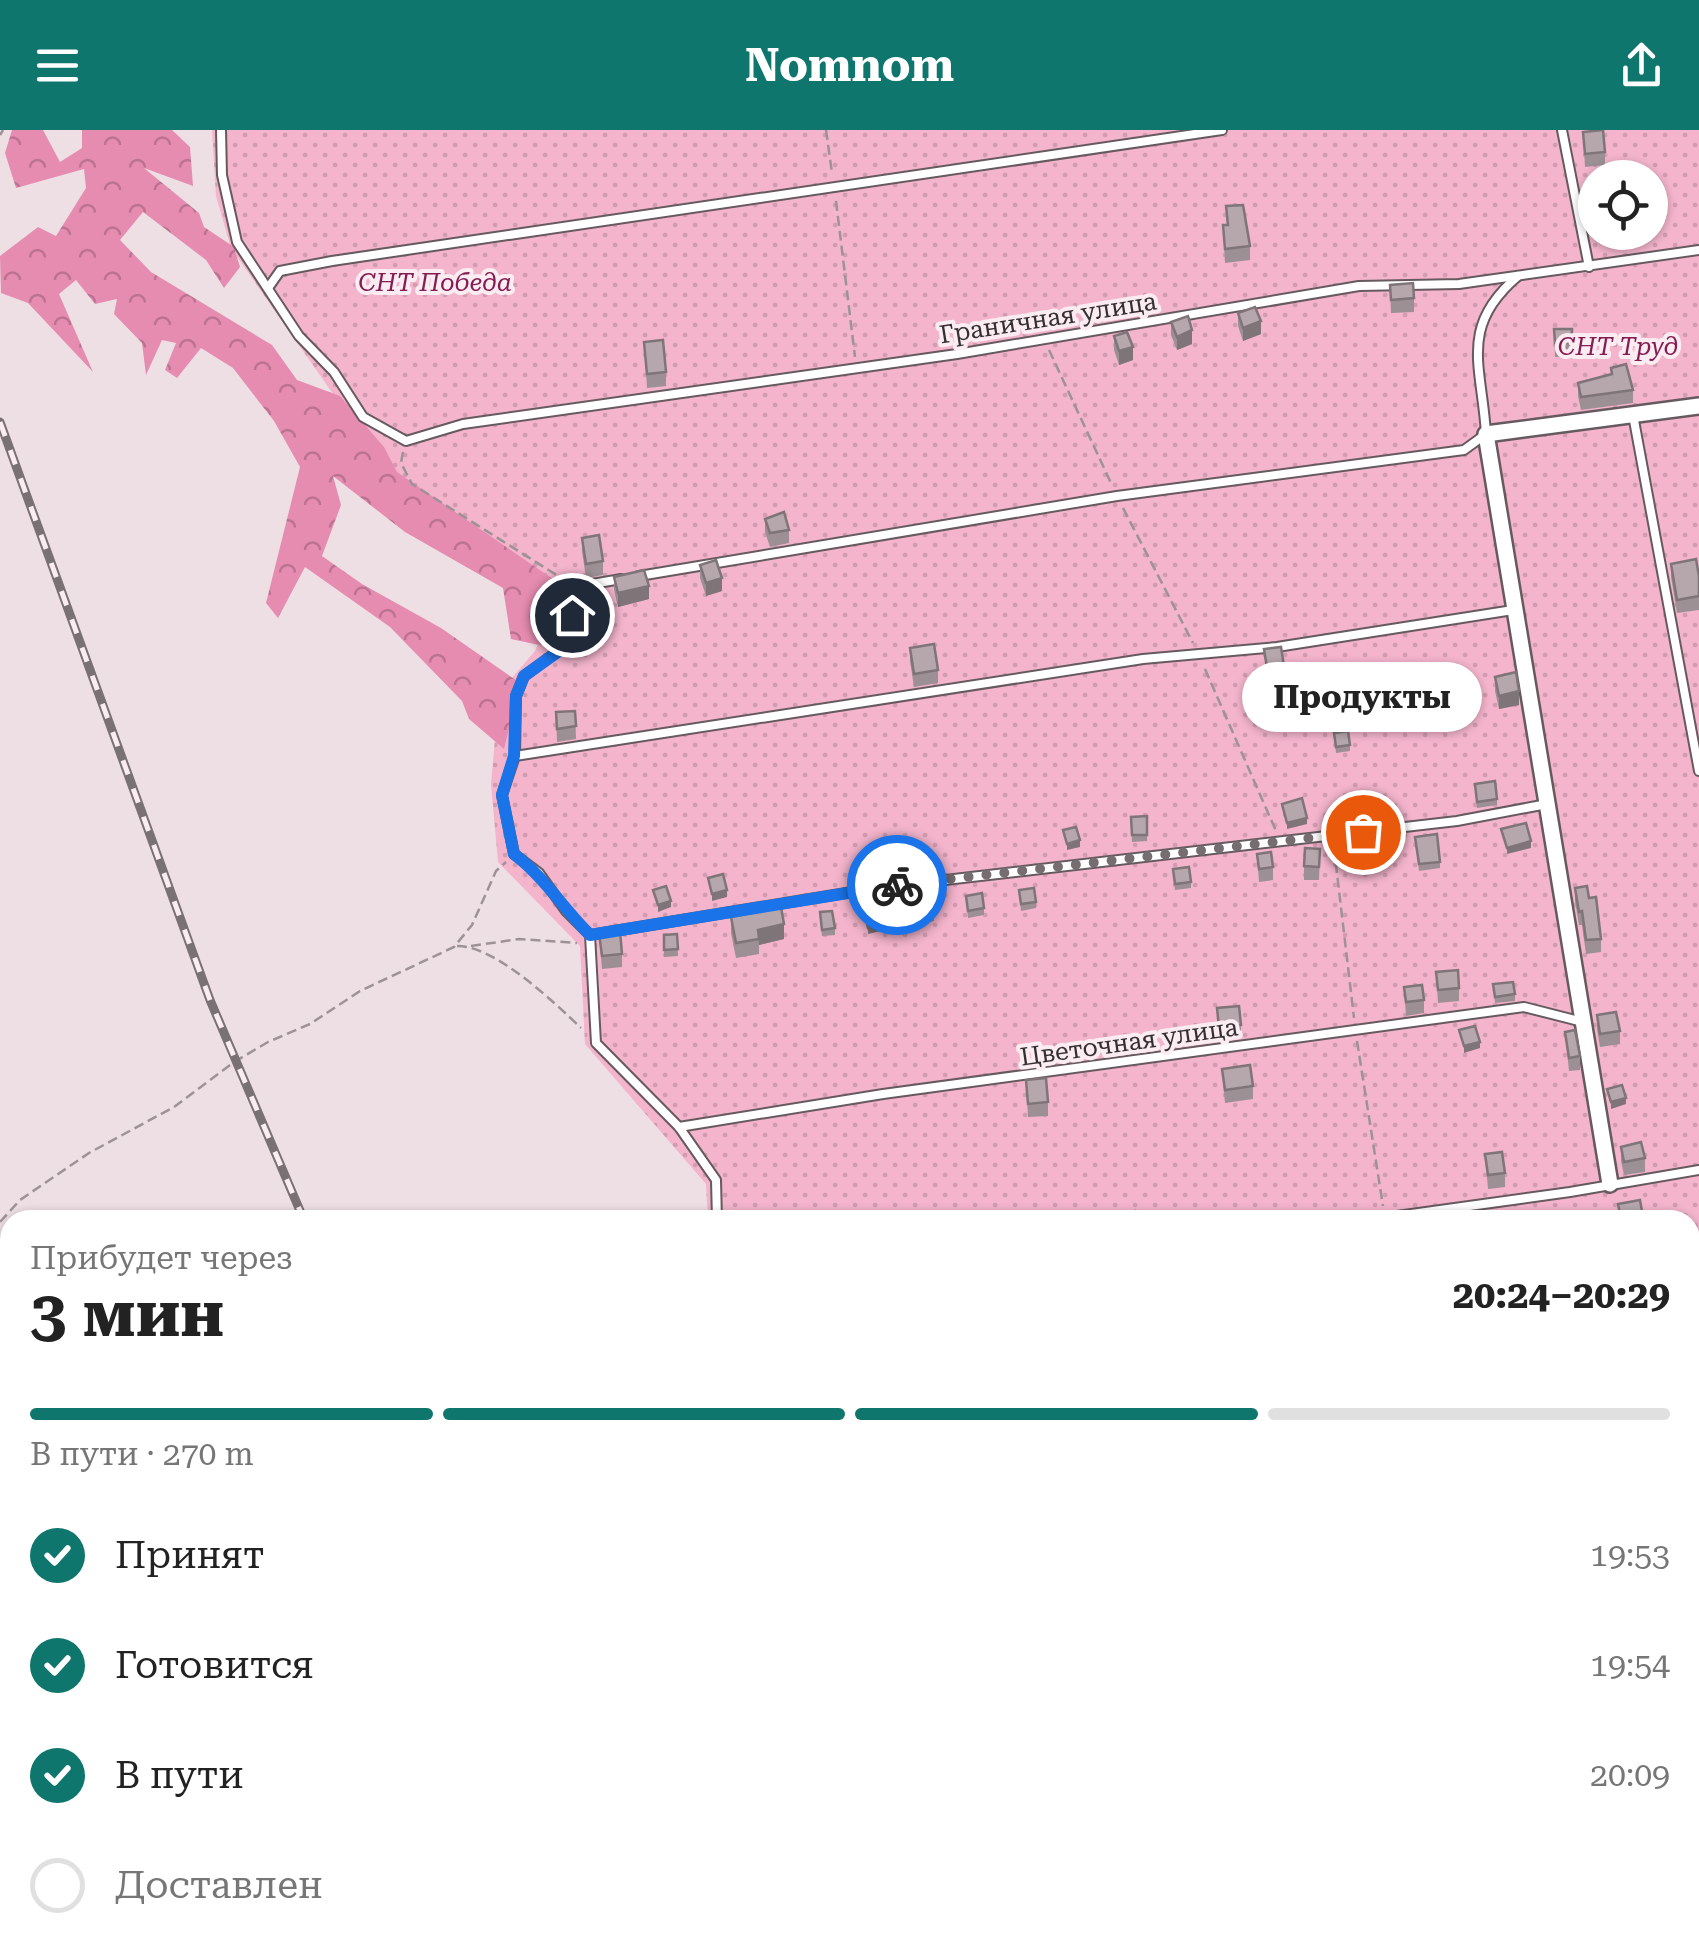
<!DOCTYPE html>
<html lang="ru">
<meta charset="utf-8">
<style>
:root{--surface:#fff;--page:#f2f2f2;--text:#222;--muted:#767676;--line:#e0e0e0;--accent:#0f766e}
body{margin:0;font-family:"Roboto Serif",serif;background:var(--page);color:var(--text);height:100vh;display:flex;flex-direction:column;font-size:38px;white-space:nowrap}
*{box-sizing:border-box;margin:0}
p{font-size:32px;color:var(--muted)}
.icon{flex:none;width:55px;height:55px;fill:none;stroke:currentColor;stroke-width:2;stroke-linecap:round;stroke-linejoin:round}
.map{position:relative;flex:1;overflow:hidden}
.panel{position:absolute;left:0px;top:1080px;width:1700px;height:750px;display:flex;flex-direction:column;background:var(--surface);border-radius:30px 30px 0 0;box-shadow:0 2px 8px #0004}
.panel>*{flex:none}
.fabs{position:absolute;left:1578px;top:30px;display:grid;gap:20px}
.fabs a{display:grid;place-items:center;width:90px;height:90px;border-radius:50%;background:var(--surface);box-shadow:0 2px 8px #0004;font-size:50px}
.pin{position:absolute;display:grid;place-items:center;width:85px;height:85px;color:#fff;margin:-42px;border:5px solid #fff;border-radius:50%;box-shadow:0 2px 10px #0007}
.courier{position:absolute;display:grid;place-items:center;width:100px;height:100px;margin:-50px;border:8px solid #1a73e8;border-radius:50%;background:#fff;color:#222;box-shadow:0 2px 12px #0007}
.bubble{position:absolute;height:70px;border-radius:35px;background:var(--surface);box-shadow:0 2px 8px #0004;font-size:32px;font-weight:700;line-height:70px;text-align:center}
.head em{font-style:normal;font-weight:700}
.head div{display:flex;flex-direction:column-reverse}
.head{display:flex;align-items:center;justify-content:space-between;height:170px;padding:0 30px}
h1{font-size:65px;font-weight:700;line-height:75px}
.bar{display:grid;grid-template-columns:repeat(4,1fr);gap:15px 10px;align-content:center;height:120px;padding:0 30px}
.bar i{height:12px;border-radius:8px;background:var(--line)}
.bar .selected{background:var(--accent)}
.bar p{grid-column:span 4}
ol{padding:0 30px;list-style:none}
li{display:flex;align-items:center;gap:30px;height:110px}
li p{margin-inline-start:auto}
li .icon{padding:10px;border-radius:50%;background:var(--accent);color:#fff;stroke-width:4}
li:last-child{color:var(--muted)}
li i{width:55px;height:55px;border:5px solid var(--line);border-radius:50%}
header{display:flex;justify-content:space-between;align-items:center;height:130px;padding:0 30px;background:var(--accent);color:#fff;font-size:45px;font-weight:700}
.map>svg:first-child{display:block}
.green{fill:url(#green-dots);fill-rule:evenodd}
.forest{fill:url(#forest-crowns)}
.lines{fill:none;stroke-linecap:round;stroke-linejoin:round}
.service-casing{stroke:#665a5e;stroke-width:12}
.minor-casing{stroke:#665a5e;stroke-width:20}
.path{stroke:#9d9396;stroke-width:2.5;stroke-dasharray:10 5;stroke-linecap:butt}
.service{stroke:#fff;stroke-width:8}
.minor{stroke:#fff;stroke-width:15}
.rail-casing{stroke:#797174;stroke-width:9}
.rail{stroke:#fbecf2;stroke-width:5;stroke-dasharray:15;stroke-linecap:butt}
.wall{fill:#9c9094}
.shaded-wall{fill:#7f7578}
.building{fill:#b5a7ac;stroke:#7f7578;stroke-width:2.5}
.done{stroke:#756d70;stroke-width:10;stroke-dasharray:0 18}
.route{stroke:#1a73e8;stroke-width:12}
.labels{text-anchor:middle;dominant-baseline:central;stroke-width:8;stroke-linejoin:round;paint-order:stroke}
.park-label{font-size:25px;font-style:italic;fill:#851c52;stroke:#fbecf2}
.street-label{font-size:25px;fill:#342f31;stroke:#fbecf2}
</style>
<header><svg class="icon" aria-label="menu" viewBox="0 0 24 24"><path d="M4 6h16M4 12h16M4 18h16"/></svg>Nomnom<svg class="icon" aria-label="share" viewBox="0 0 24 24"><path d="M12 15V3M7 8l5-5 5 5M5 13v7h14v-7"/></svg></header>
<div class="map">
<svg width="1699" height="1830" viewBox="0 0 1699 1830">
<defs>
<pattern id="green-dots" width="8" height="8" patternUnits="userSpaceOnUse" patternTransform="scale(2.5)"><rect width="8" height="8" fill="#f3b4cc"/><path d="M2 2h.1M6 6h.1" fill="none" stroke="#d19bb0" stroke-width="1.8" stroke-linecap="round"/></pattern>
<pattern id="forest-crowns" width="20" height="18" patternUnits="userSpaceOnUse" patternTransform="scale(2.5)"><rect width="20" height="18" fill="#e68cb1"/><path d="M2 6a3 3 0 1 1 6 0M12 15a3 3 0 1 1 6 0" fill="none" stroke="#bb7391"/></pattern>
</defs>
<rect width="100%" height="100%" fill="#eedfe4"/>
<path class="green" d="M212,0H1699V1715L1690,1716V1090H708L706,1054L585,914L580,816L498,732L491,654L499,563L535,521L558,468L387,341L231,118L216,66ZM1595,48H1650V102H1595Z"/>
<g class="forest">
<path d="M12,0H43L60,32L82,18V0H172L190,17L193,56L144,38L199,83L204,97L234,117L240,137L224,158L206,130L143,82L120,110L151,142L272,215L297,250L340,266L384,317L397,342L569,460L548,517L511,509L503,458L405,402L333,346L341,375L322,426L362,454L441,498L520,553L504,619L469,589L462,571L390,497L305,437L278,488L266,473L300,337L274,291L233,238L201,218L177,248L165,240L176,213L162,210L146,245L142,213L114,184L117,169L95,174L76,150L59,164L93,242L28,173L1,163L0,126L38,97L56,106L86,58L84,39L16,58L5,23Z"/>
<path d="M0,1553L10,1562V1732L0,1727Z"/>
<path d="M10,1820H255L267,1830H23Z"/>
</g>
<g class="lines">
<defs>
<g id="service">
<path d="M221,0L222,45L237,112L299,206L334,242L363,287L406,311L463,294L957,224L1359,156L1459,154L1699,120"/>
<path d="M1562,0L1589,137"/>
<path d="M268,158L280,141L332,131L1222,0"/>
<path d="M1633,285L1699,641"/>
<path d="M639,446L1117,366L1464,320L1486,304C1482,236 1458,197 1518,146"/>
<path d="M621,449L575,457L569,513L524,546L516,566L515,626L1143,529L1277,517L1513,480"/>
<path d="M515,626L502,665L514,724L539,743L566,781L590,805L596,913L679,997L716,1050L717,1090"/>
<path d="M590,805L876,758L1457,691L1547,674"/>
<path d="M679,997L883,964L1524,877L1583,892"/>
<path d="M1368,1090L1570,1062L1699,1040"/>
<path d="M1690,1193L1699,1192"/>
<path d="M1690,1315L1699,1313"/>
<path d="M1690,1428L1699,1427"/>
<path d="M1690,1552L1699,1550"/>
<path d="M1690,1686L1699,1684"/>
<path d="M1690,1702L1699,1700"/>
</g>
<path id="minor" d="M1610,1054L1486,304L1699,276"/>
</defs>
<use href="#service" class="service-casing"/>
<use href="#minor" class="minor-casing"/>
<g class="path">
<path d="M826,0L832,43"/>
<path d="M0,5L3,0"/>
<path d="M836,71L855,227"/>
<path d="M1049,220L1111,353"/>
<path d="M403,322L401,333L412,354L566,451"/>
<path d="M1123,378L1193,513"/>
<path d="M1205,539L1276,701"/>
<path d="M1334,718L1354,888"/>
<path d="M457,816C494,815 554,872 581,898"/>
<path d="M471,816L519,809L577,813"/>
<path d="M1357,911L1383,1076"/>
<path d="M0,1092L20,1070L89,1023L174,977L234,932L268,912L310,894L360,861L454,817L472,795L496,741L506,732"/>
<path d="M0,1525L10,1535"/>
<path d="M276,1820L285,1830"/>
<path d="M780,1820L802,1830"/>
<path d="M522,1830L552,1820"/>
<path d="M865,1830L870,1820"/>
</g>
<use href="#service" class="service"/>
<use href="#minor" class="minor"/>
<defs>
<g id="rail">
<path d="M0,292L210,870L304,1090"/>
<path d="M693,1820L700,1830"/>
</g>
</defs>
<use href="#rail" class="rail-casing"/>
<use href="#rail" class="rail"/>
</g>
<g class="wall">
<path d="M1583,2L1605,22V35L1585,37Z"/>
<path d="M1226,76L1250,116V130L1225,133L1223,95H1227Z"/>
<path d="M1390,155L1414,168V182L1391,183Z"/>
<path d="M1238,183L1261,204L1243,211L1238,196Z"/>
<path d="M1171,192L1192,214L1177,220L1171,205Z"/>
<path d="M1554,199H1572V226L1555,227Z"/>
<path d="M1114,206L1133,230L1119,235L1114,220Z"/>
<path d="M644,212L666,242V256L647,258Z"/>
<path d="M1611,238L1633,260V273L1581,280L1578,266V253L1611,244Z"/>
<path d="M765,389L789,400V413L770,417L765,402Z"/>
<path d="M582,408L603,431V445L586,448L582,421Z"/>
<path d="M1671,434L1699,446V480L1677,483L1671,447Z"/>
<path d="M700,435L722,461L706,466L700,448Z"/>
<path d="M614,447L649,469L618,477L614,460Z"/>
<path d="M910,518L938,540V553L914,557L910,531Z"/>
<path d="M1264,519L1284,536V549L1267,551Z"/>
<path d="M1495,547L1519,575L1499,579L1495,561Z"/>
<path d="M575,581L576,609L557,612L556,582Z"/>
<path d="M1334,603L1350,615V621L1336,623Z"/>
<path d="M1475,654L1497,669V675L1477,678Z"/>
<path d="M1147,686V711L1132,712L1131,687Z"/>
<path d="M1415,707L1440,732V738L1419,741Z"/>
<path d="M1320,719L1319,750H1304V736Z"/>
<path d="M1257,724L1273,737V750L1259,752Z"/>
<path d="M1173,739L1191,752V758L1175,760Z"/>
<path d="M1575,758L1589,768L1601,809V822L1586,824L1582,795H1579L1575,771Z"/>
<path d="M1019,760L1036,772V778L1021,781Z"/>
<path d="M966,766L984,778V785L968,788Z"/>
<path d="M918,775L934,785V791L920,794Z"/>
<path d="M820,782L835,798V805L822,806Z"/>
<path d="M731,787L784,809L759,815V824L736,828L731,803Z"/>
<path d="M599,803L622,824V837L602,839Z"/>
<path d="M677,804L678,826L664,827V805Z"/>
<path d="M1436,842L1459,858V871L1438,873Z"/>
<path d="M1493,854L1515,864V871L1495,873Z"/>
<path d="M1404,857L1424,870V883L1406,886Z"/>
<path d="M1217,878L1241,895V908L1219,911Z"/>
<path d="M1597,885L1620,901V914L1600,917L1597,899Z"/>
<path d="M1565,902L1580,926V940L1569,941Z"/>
<path d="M1222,939L1253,956V969L1225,973Z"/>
<path d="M1026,950L1048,972V986L1028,987Z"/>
<path d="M1621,1017L1645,1028V1042L1624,1045L1621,1031Z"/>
<path d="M1485,1024L1505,1043V1057L1488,1059Z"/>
</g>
<g class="shaded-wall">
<path d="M1261,191V204L1243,211V198Z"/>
<path d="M1192,200V214L1177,220V207Z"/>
<path d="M1133,217V230L1119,235V221Z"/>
<path d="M722,448V461L706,466V453Z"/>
<path d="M649,456V469L618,477V463Z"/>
<path d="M1519,561V575L1499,579V566Z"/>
<path d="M1307,688V694L1287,699V693Z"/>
<path d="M1080,710V717L1067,720V714Z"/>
<path d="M1531,711V718L1507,724V718Z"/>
<path d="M727,760V767L712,771V764Z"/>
<path d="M671,771V777L658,782V775Z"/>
<path d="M784,794V809L759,815L758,800Z"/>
<path d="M885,794V800L868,804V798Z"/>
<path d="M1480,912V918L1464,923V916Z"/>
<path d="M1626,968V974L1611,979V972Z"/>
</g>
<g class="building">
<path d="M1603,0L1605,22L1585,24L1583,2Z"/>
<path d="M1243,75L1250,116L1225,119L1223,95H1228L1226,76Z"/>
<path d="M1413,153L1414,168L1391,170L1390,155Z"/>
<path d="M1255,177L1261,191L1243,198L1238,183Z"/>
<path d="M1188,186L1192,200L1177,207L1171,192Z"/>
<path d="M1554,199H1572V213H1555Z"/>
<path d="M1127,202L1133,217L1119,221L1114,206Z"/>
<path d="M663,210L666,242L647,244L644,212Z"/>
<path d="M1626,234L1633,260L1581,267L1578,253L1612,244L1611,238Z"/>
<path d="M784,382L789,400L770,403L765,389Z"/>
<path d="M599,405L603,431L586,434L582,408Z"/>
<path d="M1696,429L1699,446V466L1677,470L1671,434Z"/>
<path d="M716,430L722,448L706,453L700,435Z"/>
<path d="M644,440L649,456L618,463L614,447Z"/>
<path d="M934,514L938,540L914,544L910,518Z"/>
<path d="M1281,517L1284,536L1267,538L1264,519Z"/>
<path d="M1516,542L1519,561L1499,566L1495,547Z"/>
<path d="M575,581L576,596L557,599L556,582Z"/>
<path d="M1348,601L1350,615L1336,617L1334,603Z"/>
<path d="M1495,651L1497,669L1477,672L1475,654Z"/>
<path d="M1302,668L1307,688L1287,693L1282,674Z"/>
<path d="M1147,686V705H1132L1131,687Z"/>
<path d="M1526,693L1531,711L1507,718L1501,699Z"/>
<path d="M1076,697L1080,710L1067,714L1063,700Z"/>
<path d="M1437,704L1440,732L1419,734L1415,707Z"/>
<path d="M1305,718L1320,719L1319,737L1304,736Z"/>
<path d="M1271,722L1273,737L1259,739L1257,724Z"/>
<path d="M1189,737L1191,752L1175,754L1173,739Z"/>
<path d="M723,744L727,760L712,764L708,748Z"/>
<path d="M666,756L671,771L658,775L653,760Z"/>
<path d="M1587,756L1589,768L1596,767L1601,809L1586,810L1582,781L1579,782L1575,758Z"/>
<path d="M1034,758L1036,772L1021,774L1019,760Z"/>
<path d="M982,763L984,778L968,781L966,766Z"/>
<path d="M932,772L934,785L920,787L918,775Z"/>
<path d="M781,777L784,794L758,800L759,809L736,813L731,787Z"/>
<path d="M882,777L885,794L868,798L864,781Z"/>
<path d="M832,781L835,798L822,800L820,782Z"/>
<path d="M620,801L622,824L602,826L599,803Z"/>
<path d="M677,804L678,819L664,820V805Z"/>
<path d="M1458,840L1459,858L1438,860L1436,842Z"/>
<path d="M1513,852L1515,864L1495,867L1493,854Z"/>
<path d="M1422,855L1424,870L1406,872L1404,857Z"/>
<path d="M1239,876L1241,895L1219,898L1217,878Z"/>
<path d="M1616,882L1620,901L1600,904L1597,885Z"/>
<path d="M1475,896L1480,912L1464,916L1459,900Z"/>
<path d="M1575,900L1580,926L1569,928L1565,902Z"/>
<path d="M1250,935L1253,956L1225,960L1222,939Z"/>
<path d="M1046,948L1048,972L1028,974L1026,950Z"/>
<path d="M1622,955L1626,968L1611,972L1607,959Z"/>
<path d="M1641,1012L1645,1028L1624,1032L1621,1017Z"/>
<path d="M1502,1022L1505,1043L1488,1045L1485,1024Z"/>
<path d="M1640,1070L1643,1087L1621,1090L1618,1074Z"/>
<path d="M1135,1081L1136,1090H1116L1115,1084Z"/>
<path d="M1442,1084V1090H1427L1426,1086Z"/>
</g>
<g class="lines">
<path class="done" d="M897,755L1363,702"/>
<path class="route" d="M572,485L570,513L524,546L516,566L514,626L502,665L514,724C544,747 563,778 590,805L897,755"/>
</g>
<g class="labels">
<g class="park-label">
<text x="435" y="152">СНТ Победа</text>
<text x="1618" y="216">СНТ Труд</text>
</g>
<g class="street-label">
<text transform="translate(1048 188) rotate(-9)">Граничная улица</text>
<text transform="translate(1129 912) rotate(-8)">Цветочная улица</text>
</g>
</g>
</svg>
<div class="fabs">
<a><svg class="icon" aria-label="locate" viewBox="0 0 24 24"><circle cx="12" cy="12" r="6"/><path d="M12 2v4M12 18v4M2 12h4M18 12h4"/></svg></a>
</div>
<div class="pin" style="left:1363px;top:702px;background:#ea580c"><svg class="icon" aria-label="bag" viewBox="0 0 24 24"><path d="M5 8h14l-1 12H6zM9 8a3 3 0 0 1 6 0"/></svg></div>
<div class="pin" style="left:572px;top:485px;background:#1f2937"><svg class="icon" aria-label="home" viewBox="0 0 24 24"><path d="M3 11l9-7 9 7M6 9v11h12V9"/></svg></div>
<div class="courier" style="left:897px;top:755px"><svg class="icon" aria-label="bike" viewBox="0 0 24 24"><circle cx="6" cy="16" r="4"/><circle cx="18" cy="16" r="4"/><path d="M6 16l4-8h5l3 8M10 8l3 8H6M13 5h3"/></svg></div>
<div class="bubble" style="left:1242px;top:532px;width:240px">Продукты</div>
<section class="panel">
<div class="head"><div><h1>3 мин</h1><p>Прибудет через</p></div><em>20:24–20:29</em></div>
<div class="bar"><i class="selected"></i><i class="selected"></i><i class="selected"></i><i></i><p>В пути · 270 m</p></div>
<ol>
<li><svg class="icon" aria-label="check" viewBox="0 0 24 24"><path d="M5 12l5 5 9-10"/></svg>Принят<p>19:53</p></li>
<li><svg class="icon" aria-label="check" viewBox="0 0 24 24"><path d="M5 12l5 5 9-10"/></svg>Готовится<p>19:54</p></li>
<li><svg class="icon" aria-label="check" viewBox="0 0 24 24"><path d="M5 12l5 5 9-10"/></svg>В пути<p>20:09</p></li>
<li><i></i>Доставлен</li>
</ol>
</section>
</div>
